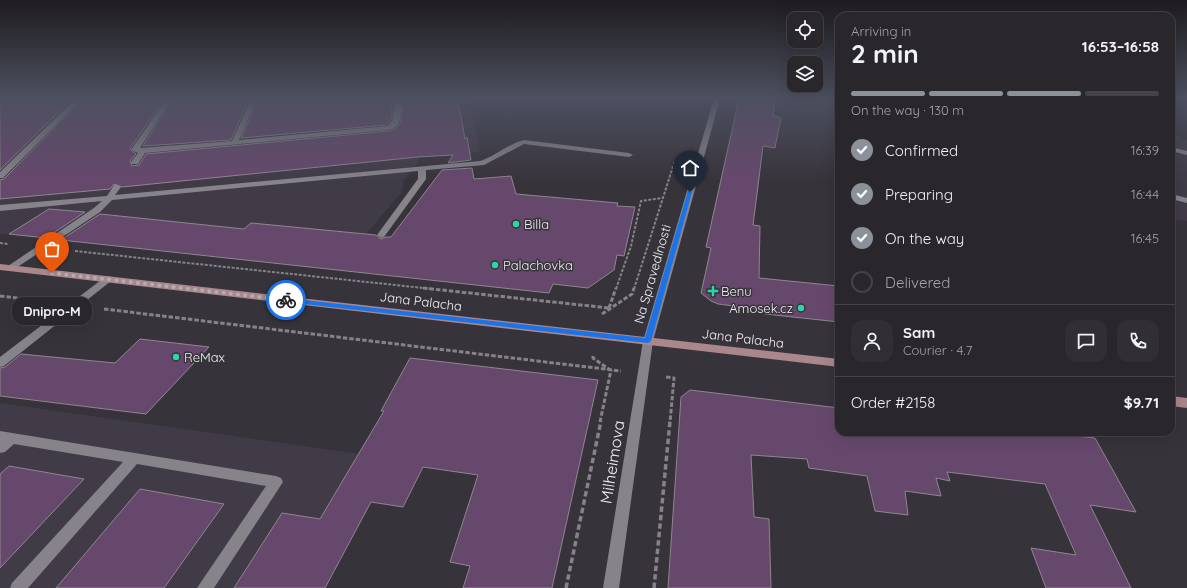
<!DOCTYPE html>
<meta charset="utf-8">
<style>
:root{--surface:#29262c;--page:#312e34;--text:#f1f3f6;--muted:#a5a5a9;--line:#454348;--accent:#8c9099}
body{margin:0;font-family:Quicksand,sans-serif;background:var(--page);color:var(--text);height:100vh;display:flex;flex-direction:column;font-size:15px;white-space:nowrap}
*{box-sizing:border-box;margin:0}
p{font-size:13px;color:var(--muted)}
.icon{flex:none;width:22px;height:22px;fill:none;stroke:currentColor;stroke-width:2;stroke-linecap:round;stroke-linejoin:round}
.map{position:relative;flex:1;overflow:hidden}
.details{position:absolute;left:835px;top:12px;width:340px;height:424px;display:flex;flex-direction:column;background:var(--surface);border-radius:12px;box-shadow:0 4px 16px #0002,0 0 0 1px var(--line)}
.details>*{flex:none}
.tools{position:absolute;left:787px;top:12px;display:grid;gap:8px}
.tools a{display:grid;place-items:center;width:36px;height:36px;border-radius:8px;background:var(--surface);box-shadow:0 4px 16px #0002,0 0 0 1px var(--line);font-size:20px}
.pin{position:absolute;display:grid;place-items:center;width:34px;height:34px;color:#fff;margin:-41px -17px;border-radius:50% 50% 50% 0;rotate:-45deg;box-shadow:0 0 4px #0007}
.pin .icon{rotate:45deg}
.courier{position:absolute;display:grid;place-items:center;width:40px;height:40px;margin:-20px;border:3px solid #1a73e8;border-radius:50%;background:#fff;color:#222;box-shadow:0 1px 5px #0007}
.bubble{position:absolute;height:28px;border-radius:12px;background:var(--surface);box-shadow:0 4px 16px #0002,0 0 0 1px var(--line);font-size:13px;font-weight:700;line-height:28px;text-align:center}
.summary em{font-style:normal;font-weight:700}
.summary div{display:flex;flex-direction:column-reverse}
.summary{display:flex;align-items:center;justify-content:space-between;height:68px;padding:0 16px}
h1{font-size:26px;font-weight:700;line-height:30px}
.bar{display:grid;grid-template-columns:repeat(4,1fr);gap:6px 4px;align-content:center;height:48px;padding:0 16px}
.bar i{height:5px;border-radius:3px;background:var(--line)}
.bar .on{background:var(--accent)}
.bar p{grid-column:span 4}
.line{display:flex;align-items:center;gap:10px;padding:0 16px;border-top:1px solid var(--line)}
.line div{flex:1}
.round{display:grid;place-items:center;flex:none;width:42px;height:42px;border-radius:12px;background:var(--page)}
ol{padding:0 16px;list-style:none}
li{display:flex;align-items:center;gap:12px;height:44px}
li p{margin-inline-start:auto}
li .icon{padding:4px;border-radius:50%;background:var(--accent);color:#fff;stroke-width:4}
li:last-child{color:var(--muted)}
li i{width:22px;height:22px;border:2px solid var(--line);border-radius:50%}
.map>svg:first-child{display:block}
.built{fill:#413b48}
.building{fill:#67486d;stroke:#8d878e}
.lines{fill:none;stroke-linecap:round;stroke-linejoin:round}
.path-far2{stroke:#858288;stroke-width:2;stroke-dasharray:3 1.5;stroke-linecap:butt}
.path-far1{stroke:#858288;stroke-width:3;stroke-dasharray:4.5 2;stroke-linecap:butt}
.path{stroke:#858288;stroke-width:3.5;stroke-dasharray:5.5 3;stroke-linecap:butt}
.service{fill:#87838b;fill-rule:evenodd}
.minor{fill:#87838b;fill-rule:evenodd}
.secondary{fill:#aa878b;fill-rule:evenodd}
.route{fill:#1a73e8}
.done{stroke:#b1aeb4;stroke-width:4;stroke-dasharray:0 7.2}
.poi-dot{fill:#2dd5ab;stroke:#37333a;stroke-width:1.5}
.labels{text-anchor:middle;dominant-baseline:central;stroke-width:3;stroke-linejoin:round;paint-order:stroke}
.poi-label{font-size:13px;fill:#f3f1f6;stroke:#37333a;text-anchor:start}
.street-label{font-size:13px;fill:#f3f1f6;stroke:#37333a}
.near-street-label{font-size:16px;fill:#f3f1f6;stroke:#37333a}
</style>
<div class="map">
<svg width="1187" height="588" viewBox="0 0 1187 588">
<rect width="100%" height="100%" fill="#37333a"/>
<g class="built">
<path d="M0,99H469L480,152L418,158V163L403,181V188L401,193L366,234L371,235L343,270L80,242L87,236L45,231L35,237L0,234Z"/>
<path d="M1171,132L1187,140V221L1171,219Z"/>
<path d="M0,403L359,454L282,588H0Z"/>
</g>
<g class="building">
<path d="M0,99H72L0,170Z"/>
<path d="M83,99H129L130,101L164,99L130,149L136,154L130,161L132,166L139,165L146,154L389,131L395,129L401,122L402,99H458L465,139L467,137L471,160L448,163L453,155L418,157L122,187L114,184L110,189L0,199V180L4,179Z"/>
<path d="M173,99H249L231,140L143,146Z"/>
<path d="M258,99H392V119L386,125L241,138Z"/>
<path d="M739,99H775L773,115L781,118L775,148L763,146L753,225L760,226L759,278L839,286V322L765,314V310L718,304L711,301L701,293L711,248L706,247Z"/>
<path d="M472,168L474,179L511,176L516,194L618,203L617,206L635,207L624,256L617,255L614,270L588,288L553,284L549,293L61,240L100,214L244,229L251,223L376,235L381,239L386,237H391L442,170Z"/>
<path d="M49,209L85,212L46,238L9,234Z"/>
<path d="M140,339L209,347L146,414L0,396V368L5,367L21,354L115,363Z"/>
<path d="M410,358L598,380L552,588H463L470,566L450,562L478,475L423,467L403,507L371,502L325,588H234L282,513L320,519L384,411H381Z"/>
<path d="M690,390L839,408V432H1042L1095,438L1136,512L1090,505L1131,588H1046L1031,548L1076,555L1045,484L947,472L950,481L936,478L941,496L905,491L908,515L875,511L867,476L809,468L807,459L751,455L754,517L769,519L771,588H668L681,397Z"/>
<path d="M9,466L84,479L0,568V474Z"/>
<path d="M140,489L224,504L164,588H56Z"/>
</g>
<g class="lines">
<g class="path-far2">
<path d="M0,243L8,244"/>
<path d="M75,251L433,289"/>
<path d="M616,289L631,246L641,201L662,198"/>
<path d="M634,289L675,160"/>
</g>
<g class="path-far1">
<path d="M423,288L609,308"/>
<path d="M0,296L43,301"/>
<path d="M609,308L616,288"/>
<path d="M104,309L621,371"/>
<path d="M602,314L632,294L634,288"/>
<path d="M593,356V358L610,370"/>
<path d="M666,377L674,378L670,422"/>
<path d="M600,422L611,370"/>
</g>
<g class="path">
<path d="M566,588L601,421"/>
<path d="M654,588L670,421"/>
</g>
<g class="service">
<path d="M75,99H82L3,178H0V172Z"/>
<path d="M166,99H172L140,148L232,141L251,99H257L239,140L387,126L393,120L394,99H400C401,112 404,126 389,130L145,153L138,164H132L131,162L138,153L131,150Z"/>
<path d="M524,140L629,153L633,155L629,157L524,144L484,165L426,170V179L384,237L381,238L377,235L418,179V171L112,200L100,212L13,270L10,271L5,268L94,208L102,201L0,211V205L107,196L114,185H117L121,187L115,195L480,161C496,156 508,144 524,140Z"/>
<path d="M1171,147L1187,151V155L1171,151Z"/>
<path d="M1171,194L1187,198V203L1171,199Z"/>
<path d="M108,276L111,277L113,279L111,281L4,366L0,367V357L105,277Z"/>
<path d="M0,431L276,476L281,478L283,482L214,588H197L266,486L137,464L28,588H10L12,583L123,462L14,444L5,452L0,453Z"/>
</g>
<path class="minor" d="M714,99H720L653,341L619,588H603L643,341Z"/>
<g class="secondary">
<path d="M0,264L839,359V367L0,270Z"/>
<path d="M1171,396L1187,398V408L1171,406Z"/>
</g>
</g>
<linearGradient id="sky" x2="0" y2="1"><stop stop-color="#1e1c20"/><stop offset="0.54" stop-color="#4d5060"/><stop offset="1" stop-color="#4d5060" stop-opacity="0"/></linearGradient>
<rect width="1187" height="182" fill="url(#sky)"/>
<path class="route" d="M688,191L692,192L651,341L648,343L286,302L283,300L286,298L645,338Z"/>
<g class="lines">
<path class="done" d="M52,273L286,300"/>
</g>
<g class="poi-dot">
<circle cx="516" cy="224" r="4"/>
<circle cx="495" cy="265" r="4"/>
<path d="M711 285h4v4h4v4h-4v4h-4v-4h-4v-4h4z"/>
<circle cx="801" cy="308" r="4"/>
<circle cx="176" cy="357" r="4"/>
</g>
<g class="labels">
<g class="poi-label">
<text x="524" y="224">Billa</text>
<text x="503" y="265">Palachovka</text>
<text x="721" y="291">Benu</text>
<text x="793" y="308" text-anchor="end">Amosek.cz</text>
<text x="184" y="357">ReMax</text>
</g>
<g class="street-label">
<text transform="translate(652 274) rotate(-74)">Na Spravedlnosti</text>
<text transform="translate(421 301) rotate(7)">Jana Palacha</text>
<text transform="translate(743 338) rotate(7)">Jana Palacha</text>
</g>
<g class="near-street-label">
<text transform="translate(612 462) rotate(-81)">Milheimova</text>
</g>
</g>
</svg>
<div class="tools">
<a><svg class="icon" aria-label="locate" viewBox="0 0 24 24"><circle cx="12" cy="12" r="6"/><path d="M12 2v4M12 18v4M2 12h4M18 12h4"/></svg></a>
<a><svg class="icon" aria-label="layers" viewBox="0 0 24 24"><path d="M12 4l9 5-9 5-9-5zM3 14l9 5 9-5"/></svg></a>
</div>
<div class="pin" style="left:52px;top:273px;background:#ea580c"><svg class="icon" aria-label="bag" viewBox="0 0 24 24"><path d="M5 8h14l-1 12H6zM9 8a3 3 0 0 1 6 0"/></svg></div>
<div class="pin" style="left:690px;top:192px;background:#1f2937"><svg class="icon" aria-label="home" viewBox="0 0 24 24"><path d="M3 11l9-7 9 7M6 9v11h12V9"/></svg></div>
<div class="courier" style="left:286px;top:300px"><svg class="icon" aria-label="bike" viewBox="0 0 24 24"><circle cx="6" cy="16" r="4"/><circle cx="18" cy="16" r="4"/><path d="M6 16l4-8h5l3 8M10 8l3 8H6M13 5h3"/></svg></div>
<div class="bubble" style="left:12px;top:297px;width:80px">Dnipro-M</div>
<section class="details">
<div class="summary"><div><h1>2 min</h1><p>Arriving in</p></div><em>16:53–16:58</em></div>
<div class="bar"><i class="on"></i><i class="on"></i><i class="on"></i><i></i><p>On the way · 130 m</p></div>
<ol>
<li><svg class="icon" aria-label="check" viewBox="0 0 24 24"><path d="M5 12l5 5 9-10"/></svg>Confirmed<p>16:39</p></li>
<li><svg class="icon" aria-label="check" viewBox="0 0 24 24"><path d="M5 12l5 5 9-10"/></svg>Preparing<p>16:44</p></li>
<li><svg class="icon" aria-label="check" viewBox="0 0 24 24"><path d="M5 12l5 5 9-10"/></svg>On the way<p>16:45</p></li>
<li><i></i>Delivered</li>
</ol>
<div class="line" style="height:72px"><a class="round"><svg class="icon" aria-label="person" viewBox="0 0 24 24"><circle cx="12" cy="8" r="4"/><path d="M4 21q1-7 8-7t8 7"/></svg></a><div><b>Sam</b><p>Courier · 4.7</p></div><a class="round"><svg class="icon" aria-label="chat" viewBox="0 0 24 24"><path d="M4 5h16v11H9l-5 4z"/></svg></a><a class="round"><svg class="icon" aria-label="phone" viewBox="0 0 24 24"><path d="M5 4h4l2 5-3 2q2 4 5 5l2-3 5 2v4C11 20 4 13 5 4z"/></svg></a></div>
<div class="line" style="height:52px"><div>Order #2158</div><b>$9.71</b></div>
</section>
</div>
